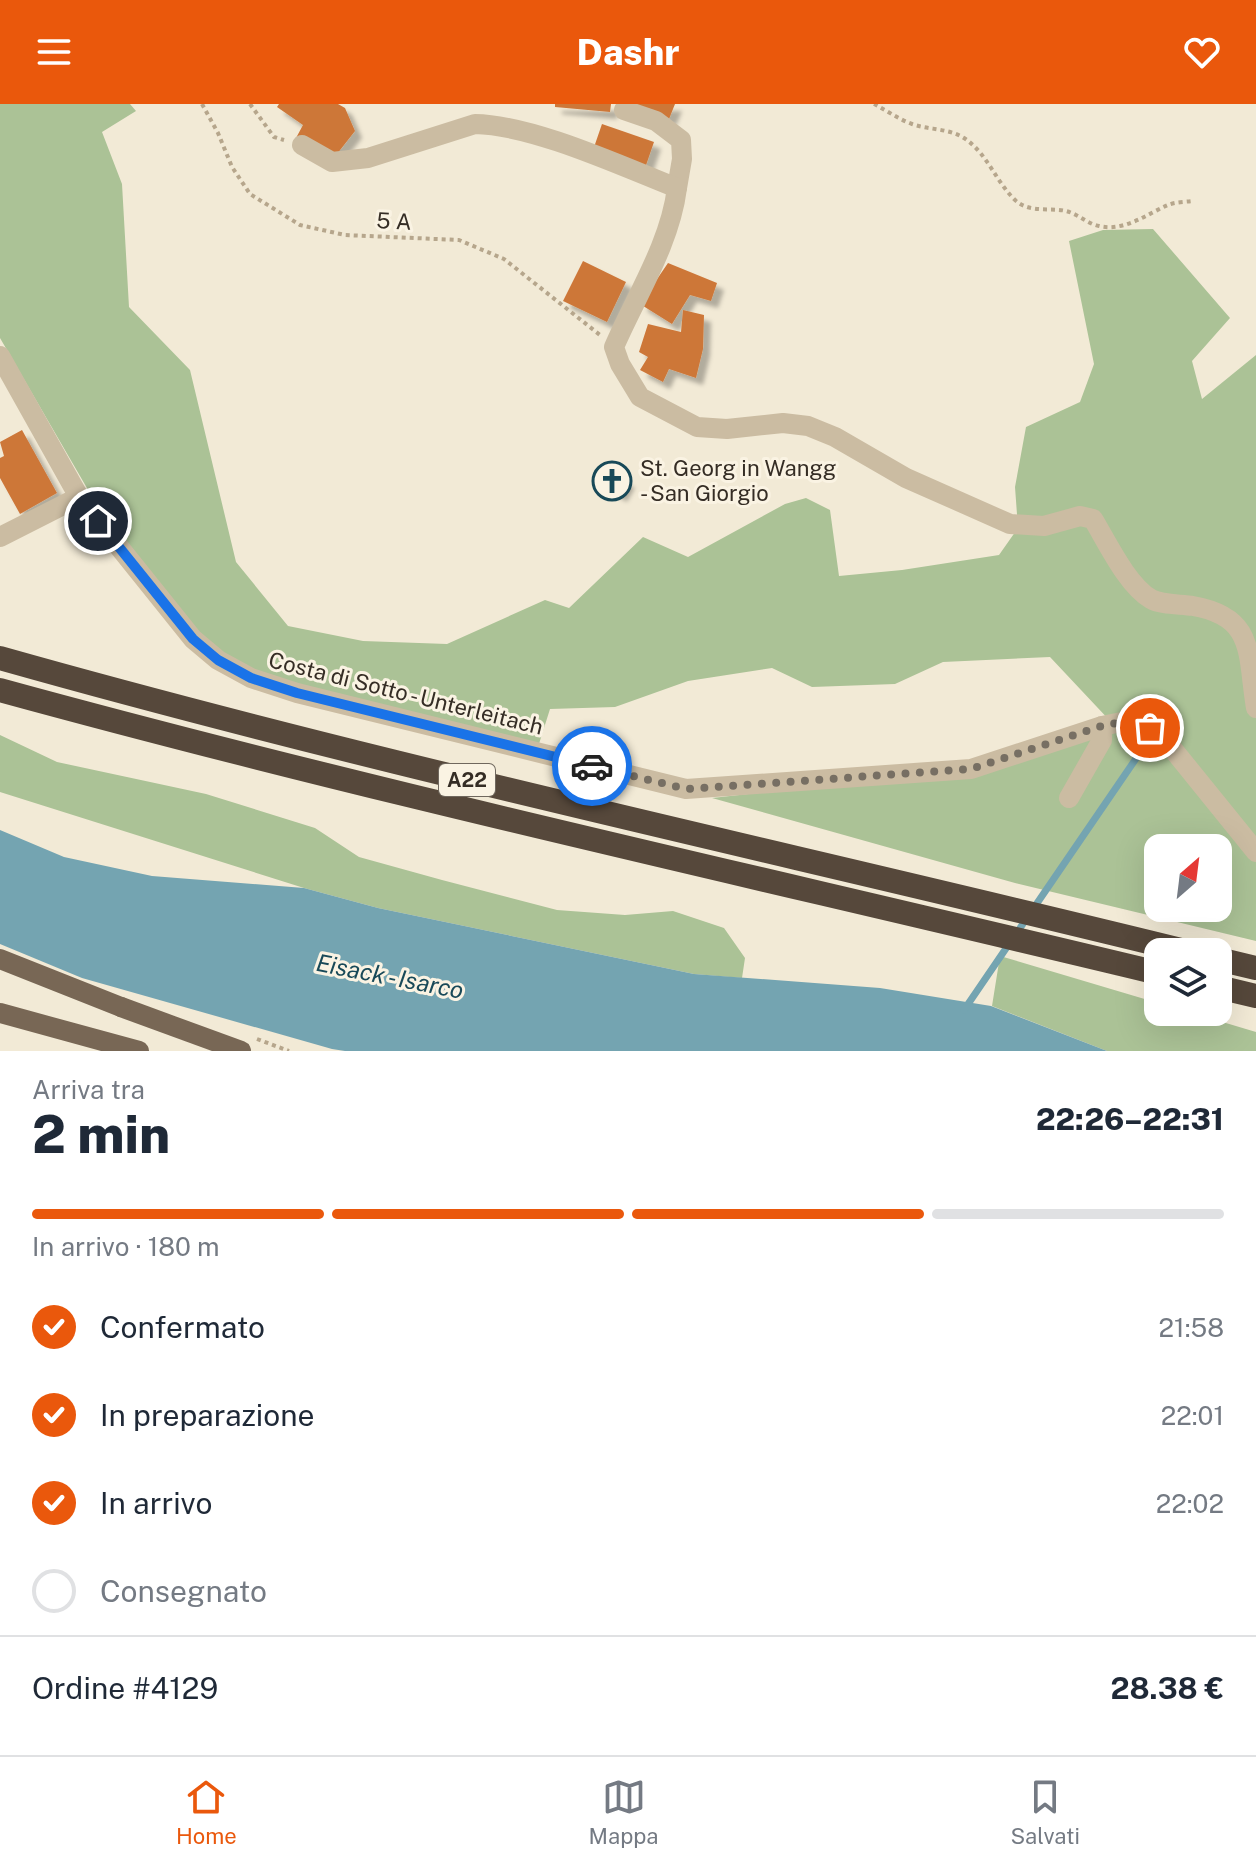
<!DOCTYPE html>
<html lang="it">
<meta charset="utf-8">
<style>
:root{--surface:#fff;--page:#f6f6f7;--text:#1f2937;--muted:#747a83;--line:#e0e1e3;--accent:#ea580c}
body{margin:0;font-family:"Public Sans",sans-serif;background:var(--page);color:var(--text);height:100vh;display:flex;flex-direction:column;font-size:30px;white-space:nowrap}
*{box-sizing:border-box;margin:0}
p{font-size:26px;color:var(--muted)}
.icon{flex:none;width:44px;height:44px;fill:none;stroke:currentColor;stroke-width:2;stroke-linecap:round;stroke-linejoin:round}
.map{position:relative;height:947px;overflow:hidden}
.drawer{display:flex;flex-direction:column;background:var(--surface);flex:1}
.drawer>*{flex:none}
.needle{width:52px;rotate:28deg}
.buttons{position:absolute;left:1144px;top:730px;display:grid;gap:16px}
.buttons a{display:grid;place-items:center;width:88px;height:88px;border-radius:16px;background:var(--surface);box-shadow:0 8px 32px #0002;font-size:40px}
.pin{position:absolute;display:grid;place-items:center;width:68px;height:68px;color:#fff;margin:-34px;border:4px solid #fff;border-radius:50%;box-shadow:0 2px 8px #0007}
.courier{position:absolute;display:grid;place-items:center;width:80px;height:80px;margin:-40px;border:6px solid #1a73e8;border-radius:50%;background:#fff;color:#222;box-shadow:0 2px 10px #0007}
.headline em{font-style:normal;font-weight:800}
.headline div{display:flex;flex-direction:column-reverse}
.headline{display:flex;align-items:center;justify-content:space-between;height:136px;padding:0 32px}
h1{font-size:52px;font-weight:800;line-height:60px}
.bar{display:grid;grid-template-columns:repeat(4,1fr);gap:12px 8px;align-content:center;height:96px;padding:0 32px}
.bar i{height:10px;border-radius:6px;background:var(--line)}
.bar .current{background:var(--accent)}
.bar p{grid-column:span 4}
.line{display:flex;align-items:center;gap:20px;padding:0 32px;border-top:2px solid var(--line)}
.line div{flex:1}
ol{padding:0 32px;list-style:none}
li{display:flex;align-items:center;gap:24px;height:88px}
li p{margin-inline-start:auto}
li .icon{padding:8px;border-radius:50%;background:var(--accent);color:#fff;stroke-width:4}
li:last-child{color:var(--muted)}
li i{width:44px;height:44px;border:4px solid var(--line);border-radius:50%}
header{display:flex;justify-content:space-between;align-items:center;height:104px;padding:0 32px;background:var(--accent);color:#fff;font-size:36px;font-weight:800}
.tab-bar{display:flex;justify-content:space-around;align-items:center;height:112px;border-top:2px solid var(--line);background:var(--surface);font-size:22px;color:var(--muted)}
.tab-bar a{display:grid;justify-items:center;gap:4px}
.tab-bar .current{color:var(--accent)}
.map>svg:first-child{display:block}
.green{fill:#abc296;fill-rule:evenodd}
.water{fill:#74a4b1}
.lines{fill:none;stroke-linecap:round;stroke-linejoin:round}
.stream{stroke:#74a4b1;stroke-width:7}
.building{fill:#cd7739;filter:url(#shadow)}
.path{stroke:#b6a68c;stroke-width:4;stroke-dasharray:4 4;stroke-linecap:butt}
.minor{stroke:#cbbca2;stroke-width:20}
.major{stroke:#786755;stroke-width:20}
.highway{stroke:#56483b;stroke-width:24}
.major-bridge{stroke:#786755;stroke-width:20}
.done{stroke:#776f63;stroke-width:8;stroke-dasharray:0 14.4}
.route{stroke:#1a73e8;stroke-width:10}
.labels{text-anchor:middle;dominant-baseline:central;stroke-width:6;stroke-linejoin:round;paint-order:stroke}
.shield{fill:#faf3e3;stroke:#70685e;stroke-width:2}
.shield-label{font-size:20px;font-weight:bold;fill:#352d25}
.street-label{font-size:22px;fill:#352d25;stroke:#faf3e3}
.poi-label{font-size:22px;fill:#352d25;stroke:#faf3e3;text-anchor:start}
.water-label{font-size:24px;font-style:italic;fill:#184958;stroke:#faf3e3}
</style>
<header><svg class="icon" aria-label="menu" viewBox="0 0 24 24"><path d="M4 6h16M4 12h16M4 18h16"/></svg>Dashr<svg class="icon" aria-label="heart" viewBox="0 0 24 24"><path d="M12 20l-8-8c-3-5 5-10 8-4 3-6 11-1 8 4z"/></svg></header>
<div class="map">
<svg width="1256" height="947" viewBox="0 0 1256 947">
<defs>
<filter id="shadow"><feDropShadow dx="7" dy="7" stdDeviation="2" flood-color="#0004"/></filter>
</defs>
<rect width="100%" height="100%" fill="#f2ead6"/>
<g class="green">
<path d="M0,0H130L136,7L102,28L122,80L129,203L190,266L236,458L288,522L363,537L447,540L545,496L569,504L643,433L688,453L785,400L806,394L830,406L839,472L902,466L999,451L1018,424L1015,383L1026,323L1080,298L1094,260L1069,137L1103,126L1153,125L1230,214L1192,257L1202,295L1256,251V837L1015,779L712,694L971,665L1112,619L1050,553L943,558L895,580L812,583L772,564L688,577L615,603L550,605L538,643L279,578L242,564L191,526L91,391L0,234ZM1158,744H1218V804H1158Z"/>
<path d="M0,631L57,658L206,690L315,724L359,753L442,776L557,806L625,811L673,807L724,824L745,854L742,874L694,870L378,804L304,784L0,688Z"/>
<path d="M1000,852L1158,899V908H1189L1256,928V947H1107L992,902Z"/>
</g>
<path class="water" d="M0,726L64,753L152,772L304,784L378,804L694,870L880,884L991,902L1107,947H345L332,945L82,874L0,840Z"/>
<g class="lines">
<g class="stream">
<path d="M1016,830L1148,637"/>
<path d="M964,906L1009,840"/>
</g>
</g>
<g class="building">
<path d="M279,0H338L345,4L355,27L333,55L296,34L303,21L277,3Z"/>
<path d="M555,0H611L610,8L555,3Z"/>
<path d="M635,0H675L669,15Z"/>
<path d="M602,20L654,38L644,67L592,49Z"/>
<path d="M583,157L626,178L607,218L563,197Z"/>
<path d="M668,159L717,179L711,197L690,191L672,220L640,200Z"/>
<path d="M683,206L704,211L703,245L696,274L669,265L663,278L640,266L648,253L639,248L648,220L681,228Z"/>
<path d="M22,326L57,389L20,410L0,374V354L4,352L0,338Z"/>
<path d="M603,364L628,377L620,391L596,377Z"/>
</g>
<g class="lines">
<g class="path">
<path d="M202,0L218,29L232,63L250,90L300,121L345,131L459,136L504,155L600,231"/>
<path d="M250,0L274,33L284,36"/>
<path d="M874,0C886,6 898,15 912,20C929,26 948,24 964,34C987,49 995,76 1014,95C1029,110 1049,103 1066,107C1078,110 1088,120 1099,122C1124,128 1147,110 1168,101C1175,98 1185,98 1192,97"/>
<path d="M257,935L289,947"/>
</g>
<g class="minor">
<path d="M624,6L656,17L681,36L682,55L677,84"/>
<path d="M302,41L332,58L368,54L475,20C533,21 621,62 677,84C670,140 636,192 614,243L620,260L640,293L697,323L727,325L783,319L808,322L835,333L906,374L1010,420L1044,422L1080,412L1093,415C1107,438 1127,481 1151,495C1161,501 1181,500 1193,502C1256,513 1247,550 1256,604"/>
<path d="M0,252L79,393L193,535L218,556L251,574L297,589L686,685L971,665L1102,622L1136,615L1163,633L1256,748"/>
<path d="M0,433L79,393"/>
<path d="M1069,694L1102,636V622"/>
</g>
<g class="major">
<path d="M121,903L241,947"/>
<path d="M0,909L139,947"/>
</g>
<g class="highway">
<path d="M0,554C393,665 792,750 1189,848"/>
<path d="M0,586C383,691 772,776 1158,869"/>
<path d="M1218,855L1256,864"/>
<path d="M1218,883L1256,892"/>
</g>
<path class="major-bridge" d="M0,855L121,903"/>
</g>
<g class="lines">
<path class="done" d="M592,662L686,685L971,665L1102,622L1136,615L1150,624"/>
<path class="route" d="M98,417L193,535L218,556L251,574L297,589L592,662"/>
</g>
<defs>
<symbol id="church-ring" viewBox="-11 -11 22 22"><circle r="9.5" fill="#faf3e3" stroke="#184958" stroke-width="1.5"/><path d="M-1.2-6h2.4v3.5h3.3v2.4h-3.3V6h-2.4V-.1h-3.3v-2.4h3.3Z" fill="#184958"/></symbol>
</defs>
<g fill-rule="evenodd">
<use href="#church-ring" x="590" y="355" width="44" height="44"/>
</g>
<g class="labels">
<rect class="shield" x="439" y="660" width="56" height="32" rx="6"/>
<g class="shield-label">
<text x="467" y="676">A22</text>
</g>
<g class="street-label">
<text transform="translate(394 117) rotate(3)">5 A</text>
<text transform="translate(406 589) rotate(14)">Costa di Sotto - Unterleitach</text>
</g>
<g class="poi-label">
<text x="640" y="364">St. Georg in Wangg<tspan x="640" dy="25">- San Giorgio</tspan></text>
</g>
<g class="water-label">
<text transform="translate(390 872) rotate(11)">Eisack - Isarco</text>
</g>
</g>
</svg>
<div class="buttons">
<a><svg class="needle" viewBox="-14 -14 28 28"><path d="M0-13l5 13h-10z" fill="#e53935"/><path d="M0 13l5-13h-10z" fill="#747a83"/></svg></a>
<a><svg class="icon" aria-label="layers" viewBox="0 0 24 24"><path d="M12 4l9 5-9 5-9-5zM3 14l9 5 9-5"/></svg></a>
</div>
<div class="pin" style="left:1150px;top:624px;background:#ea580c"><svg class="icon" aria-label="bag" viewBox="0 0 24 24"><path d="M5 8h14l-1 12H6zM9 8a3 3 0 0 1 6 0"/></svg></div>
<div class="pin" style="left:98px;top:417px;background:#1f2937"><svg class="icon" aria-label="home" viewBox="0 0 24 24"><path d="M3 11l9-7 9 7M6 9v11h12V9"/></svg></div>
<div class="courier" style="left:592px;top:662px"><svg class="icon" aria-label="car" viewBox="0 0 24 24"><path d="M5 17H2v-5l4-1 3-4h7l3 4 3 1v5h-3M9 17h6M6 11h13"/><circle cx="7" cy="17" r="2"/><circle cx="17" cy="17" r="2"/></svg></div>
</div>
<section class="drawer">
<div class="headline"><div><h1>2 min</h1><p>Arriva tra</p></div><em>22:26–22:31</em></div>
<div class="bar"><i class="current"></i><i class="current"></i><i class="current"></i><i></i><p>In arrivo · 180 m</p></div>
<ol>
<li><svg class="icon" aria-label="check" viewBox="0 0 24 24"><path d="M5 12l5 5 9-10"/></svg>Confermato<p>21:58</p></li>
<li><svg class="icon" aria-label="check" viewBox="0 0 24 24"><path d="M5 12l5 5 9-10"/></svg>In preparazione<p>22:01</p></li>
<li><svg class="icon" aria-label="check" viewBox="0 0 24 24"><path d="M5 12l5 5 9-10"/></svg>In arrivo<p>22:02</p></li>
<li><i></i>Consegnato</li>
</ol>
<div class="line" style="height:104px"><div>Ordine #4129</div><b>28.38 €</b></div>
</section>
<nav class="tab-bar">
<a class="current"><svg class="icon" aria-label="home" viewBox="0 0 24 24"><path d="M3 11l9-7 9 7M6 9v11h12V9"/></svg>Home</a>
<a><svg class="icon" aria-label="map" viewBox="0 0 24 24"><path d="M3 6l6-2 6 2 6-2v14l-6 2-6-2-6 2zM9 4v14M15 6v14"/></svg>Mappa</a>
<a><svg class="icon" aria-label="saved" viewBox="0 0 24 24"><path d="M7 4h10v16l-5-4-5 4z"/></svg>Salvati</a>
</nav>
